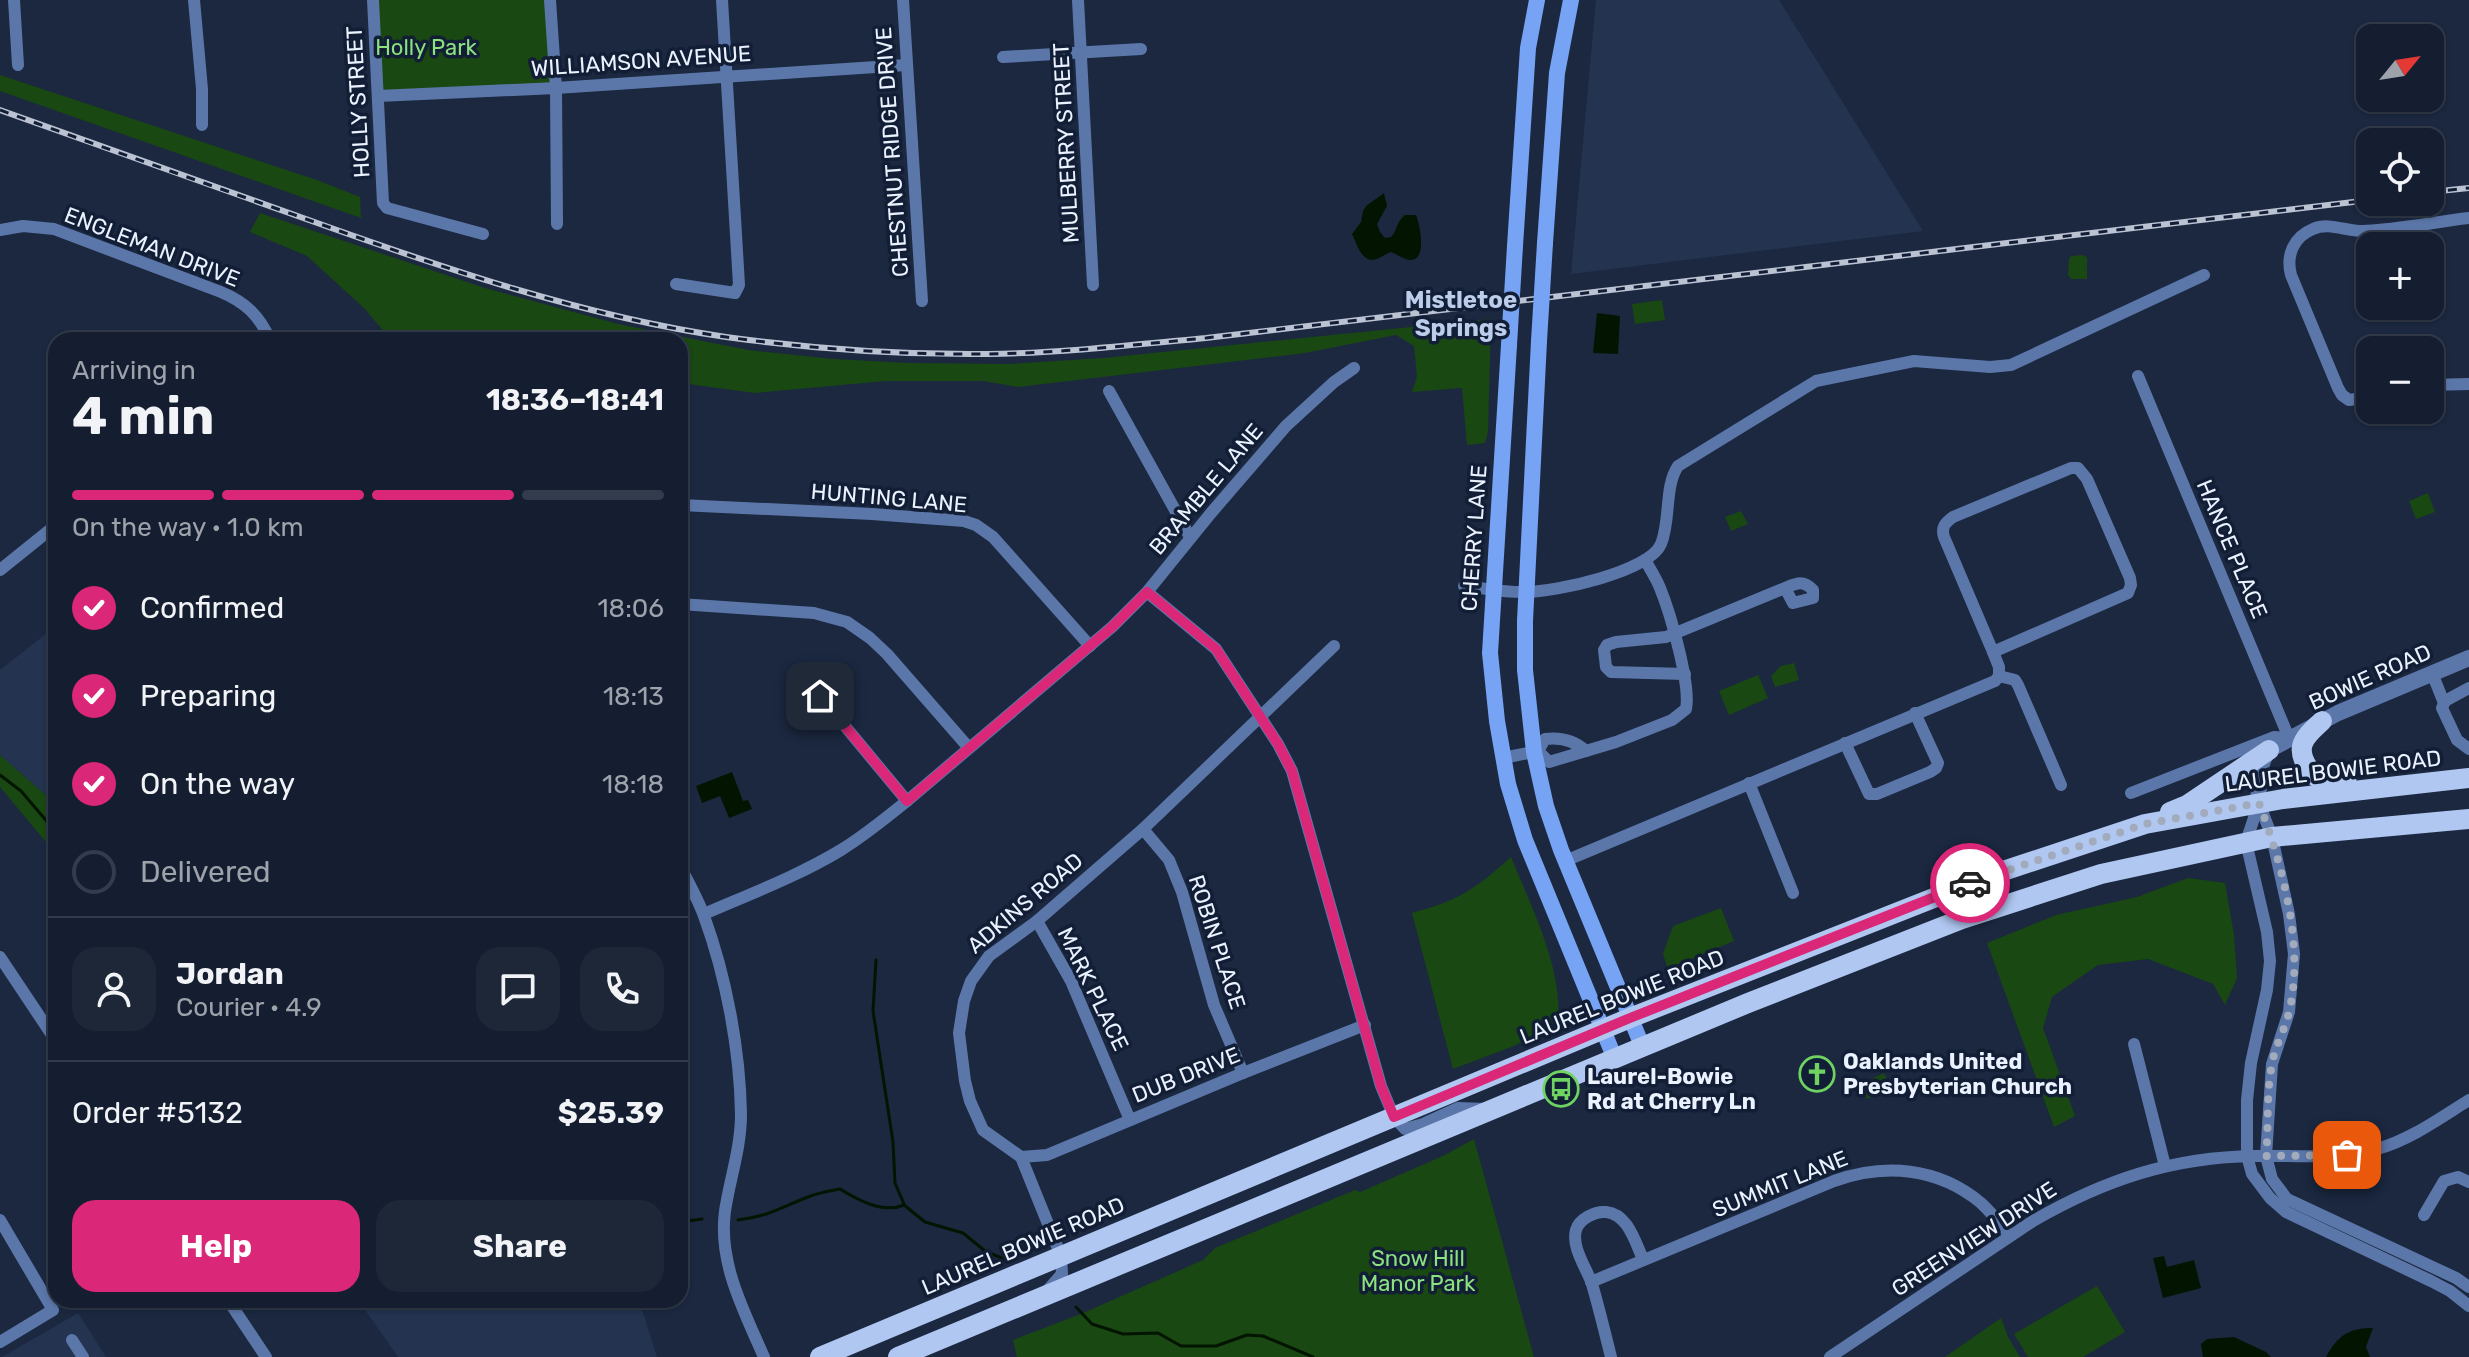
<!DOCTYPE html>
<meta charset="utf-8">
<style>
:root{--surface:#141e30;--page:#1d2738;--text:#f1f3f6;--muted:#9da2ab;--line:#333c4c;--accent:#db2777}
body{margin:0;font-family:Rubik,sans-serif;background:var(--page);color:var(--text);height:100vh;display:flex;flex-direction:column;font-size:30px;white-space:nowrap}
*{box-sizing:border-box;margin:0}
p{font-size:26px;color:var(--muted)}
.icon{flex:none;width:44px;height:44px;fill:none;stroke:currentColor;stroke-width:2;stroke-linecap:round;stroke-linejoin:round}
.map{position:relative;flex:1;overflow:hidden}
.drawer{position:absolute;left:48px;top:332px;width:640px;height:976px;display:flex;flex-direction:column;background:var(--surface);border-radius:24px;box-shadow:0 2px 6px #0004,0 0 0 2px var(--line)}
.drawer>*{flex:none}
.needle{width:52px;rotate:60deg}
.buttons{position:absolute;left:2356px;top:24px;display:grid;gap:16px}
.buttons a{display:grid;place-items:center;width:88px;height:88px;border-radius:16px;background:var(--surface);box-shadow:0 2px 6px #0004,0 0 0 2px var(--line);font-size:40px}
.pin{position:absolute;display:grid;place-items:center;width:68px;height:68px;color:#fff;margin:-34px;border-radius:16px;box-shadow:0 4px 12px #0006}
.courier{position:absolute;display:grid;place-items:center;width:80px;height:80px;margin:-40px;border:6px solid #db2777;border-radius:50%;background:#fff;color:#222;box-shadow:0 2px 10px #0007}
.overview em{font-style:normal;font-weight:700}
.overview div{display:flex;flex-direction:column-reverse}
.overview{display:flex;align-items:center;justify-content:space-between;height:136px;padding:0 24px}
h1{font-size:52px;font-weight:700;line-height:60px}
.bar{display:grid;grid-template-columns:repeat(4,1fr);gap:12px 8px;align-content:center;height:96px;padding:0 24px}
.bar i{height:10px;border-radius:6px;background:var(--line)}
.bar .on{background:var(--accent)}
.bar p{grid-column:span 4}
.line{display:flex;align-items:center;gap:20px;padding:0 24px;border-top:2px solid var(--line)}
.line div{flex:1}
.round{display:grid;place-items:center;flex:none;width:84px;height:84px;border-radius:24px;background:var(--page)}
ol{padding:0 24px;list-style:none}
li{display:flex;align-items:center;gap:24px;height:88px}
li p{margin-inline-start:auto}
li .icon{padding:8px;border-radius:50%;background:var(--accent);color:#fff;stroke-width:4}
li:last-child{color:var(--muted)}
li i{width:44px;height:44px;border:4px solid var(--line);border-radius:50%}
.button{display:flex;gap:16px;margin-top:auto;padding:16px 24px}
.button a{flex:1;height:92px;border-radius:24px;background:var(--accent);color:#fff;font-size:32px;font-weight:700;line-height:92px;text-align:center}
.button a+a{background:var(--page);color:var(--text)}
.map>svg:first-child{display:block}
.built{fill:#233350}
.green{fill:#194812}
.water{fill:#031501}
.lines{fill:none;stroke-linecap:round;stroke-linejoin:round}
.stream{stroke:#031501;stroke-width:3}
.minor{stroke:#5b77a9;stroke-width:12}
.tertiary{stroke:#5b77a9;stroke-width:16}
.secondary{stroke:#77a3f4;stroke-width:16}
.primary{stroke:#b0c7f1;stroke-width:20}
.rail-casing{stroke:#bbc3d3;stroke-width:6}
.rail{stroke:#121e35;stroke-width:3;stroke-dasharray:9;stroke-linecap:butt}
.secondary-bridge{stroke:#77a3f4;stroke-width:16}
.done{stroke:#a2abbc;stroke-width:8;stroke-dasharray:0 14.4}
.route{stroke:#db2777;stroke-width:10}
.labels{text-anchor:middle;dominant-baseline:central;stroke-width:7;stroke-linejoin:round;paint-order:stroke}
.park-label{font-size:22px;fill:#8ce27f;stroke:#121e35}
.street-label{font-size:22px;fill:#ebf2ff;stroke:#121e35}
.poi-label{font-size:22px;font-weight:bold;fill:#ebf2ff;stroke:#121e35;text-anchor:start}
.neighbourhood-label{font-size:24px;font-weight:bold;fill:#bccdec;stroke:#121e35}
</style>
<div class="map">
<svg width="2469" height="1357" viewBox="0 0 2469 1357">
<rect width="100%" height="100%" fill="#1b2840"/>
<g class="built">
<path d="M1596,0H1779L1923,231L1571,274Z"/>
<path d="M56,626V804L0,755V670Z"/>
<path d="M358,1300H639L657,1357H398Z"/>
<path d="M78,1313L106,1357H2Z"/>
</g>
<g class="green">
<path d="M373,0H550L556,88L378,96Z"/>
<path d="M0,75L317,180L360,197L361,218L0,91Z"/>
<path d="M260,213L485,288L618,324L748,350L834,359L909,363L1009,364L1103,358L1491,319L1488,432L1485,443L1467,445L1462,388L1412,392L1417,376L1414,346L1396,335L1305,353L1018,387L983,381H886L755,393L680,383V340H461C441,331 411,330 391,340L365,309L307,256L250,232Z"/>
<path d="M2082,255L2087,257V279H2071L2068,275L2069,259L2071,256Z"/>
<path d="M1662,300L1665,320L1635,324L1632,304Z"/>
<path d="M2428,493L2435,512L2416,519L2409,501Z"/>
<path d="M1741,511L1748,524L1731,531L1725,517Z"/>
<path d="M1794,663L1799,680L1775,687L1771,676L1781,666Z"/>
<path d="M1758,675L1768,698L1729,715L1719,691Z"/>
<path d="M0,755L56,804V854L0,787Z"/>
<path d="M1511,857C1531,906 1563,968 1558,1022L1514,1046L1453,1069L1412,913C1460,900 1475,889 1511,857Z"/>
<path d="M2188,878L2225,883L2234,935L2237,978L2225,1005L2213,984L2148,959L2098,965L2052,997L2043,1028L2075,1116L2054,1127L1987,943L2056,915L2137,897Z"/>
<path d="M1721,908L1734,941L1668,969L1663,954L1673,926Z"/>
<path d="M1884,1073L1891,1088L1867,1099L1860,1084Z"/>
<path d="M1474,1139L1534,1357H1017L1013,1340L1081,1314L1203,1260L1215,1248L1355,1190L1360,1192L1443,1156Z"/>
<path d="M2097,1286L2125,1332L2083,1357H2028L2014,1334Z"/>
<path d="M2001,1318L2008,1337L2020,1357H1945Z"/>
</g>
<g class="water">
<path d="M1384,193L1387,206L1377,224L1380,232L1385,238L1391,237C1398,229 1396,222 1405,215H1416C1420,225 1428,262 1409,260C1403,259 1396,254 1391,252C1385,254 1378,260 1372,260C1361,260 1356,242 1352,234L1361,222L1363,211L1366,206Z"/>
<path d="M1597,313L1620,316L1618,354L1593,353Z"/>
<path d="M732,772L743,801L748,800L752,809L729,818L720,796L702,803L696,786Z"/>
<path d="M2164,1256L2167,1267L2194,1260L2201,1288L2163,1298L2153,1258Z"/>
<path d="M2373,1328L2366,1347L2370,1357H2326C2338,1335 2349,1328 2373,1328Z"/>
<path d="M2234,1337L2266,1352L2271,1357H2203L2201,1344L2207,1339Z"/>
</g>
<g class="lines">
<g class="stream">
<path d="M0,775L21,791L56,832"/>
<path d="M876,960L873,1011L893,1142L895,1183L904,1204"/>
<path d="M738,1220C767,1217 782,1207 808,1197C818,1193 830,1191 840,1189C858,1200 883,1214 904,1205L925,1222L963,1233L985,1251L1004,1259"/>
<path d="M680,1222L702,1219"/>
<path d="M1076,1307L1092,1324L1123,1334L1158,1333L1181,1346H1216L1247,1335L1263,1336L1313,1357"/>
</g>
<g class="minor">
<path d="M14,0L18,65"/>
<path d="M194,0L202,89V125"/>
<path d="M373,0L383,203L387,208L483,234"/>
<path d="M550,0L556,88L557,224"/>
<path d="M903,0L922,301"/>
<path d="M1078,0L1093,285"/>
<path d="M1003,57L1141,49"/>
<path d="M378,96L556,88L906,65"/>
<path d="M0,230L23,226L54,229L221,292C245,302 260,316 270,340"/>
<path d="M676,284L735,293L739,285L722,0"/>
<path d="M2430,385L2469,384"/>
<path d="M1109,391L1190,537"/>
<path d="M2370,397L2349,400L2342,395L2338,388L2291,275C2286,256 2293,237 2313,229C2329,222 2345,231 2362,231C2398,230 2434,222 2469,218"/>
<path d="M2071,468H2078L2087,479L2130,578L2131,585L2128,593L1993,652L1944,537C1941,527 1945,523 1953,517Z"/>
<path d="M680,505L872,514L964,521L976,525L993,537L1090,646"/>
<path d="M0,570L56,525"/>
<path d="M1464,586C1484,588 1506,593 1526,592C1555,592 1649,572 1661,544C1671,520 1664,487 1678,466L1816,381L1914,361L1990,367L2011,365L2204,275"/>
<path d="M1147,592L1216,649L1278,744L1292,771L1381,1086L1394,1117L1405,1129L1423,1124L1458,1108L1486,1109"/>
<path d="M680,604L814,613L847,622L870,638L887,654L969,748"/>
<path d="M2432,673L2444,703"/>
<path d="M1685,674L1611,672L1606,667L1604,650L1607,645L1616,642L1666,637L1785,588C1797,583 1803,580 1813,590V598L1793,603L1785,588"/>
<path d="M1999,676L2015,680L2018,685L2061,785"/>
<path d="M2469,688L2445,701L2442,708L2457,740L2469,749"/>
<path d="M820,696L907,801"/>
<path d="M1845,743L1869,794H1877L1930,772L1936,768L1938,763L1915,713"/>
<path d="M1538,751L1549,762L1616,742L1672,720L1686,709C1691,685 1670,612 1660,588C1656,578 1650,569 1645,560"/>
<path d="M1538,751L1545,739C1560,737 1574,740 1586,751"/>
<path d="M1503,758L1538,751"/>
<path d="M1749,783L1793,893"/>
<path d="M2131,793L2274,737L2289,738L2138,376"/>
<path d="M2259,803L2246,842L2267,932L2270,961L2267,990L2251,1063L2247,1100V1156L2252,1174L2270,1198L2286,1212L2431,1281L2450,1291L2469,1306"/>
<path d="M2259,803L2272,837L2289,914L2294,954L2289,1012L2272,1064L2266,1156L2272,1179L2287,1199L2456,1278L2469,1287"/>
<path d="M1143,829L1169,860L1182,892L1214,1005L1243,1073"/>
<path d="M1565,861L1995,681L1999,676V667L1993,652"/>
<path d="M680,866C688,882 698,899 704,916C726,976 740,1050 741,1114C741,1148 730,1178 725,1211C718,1263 744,1311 764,1357"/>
<path d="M704,914C750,894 798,876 841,850C864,836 886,818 907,801L1112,627L1147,592L1211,513L1286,426L1334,382L1354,368"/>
<path d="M1037,921L1071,981L1130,1120"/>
<path d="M0,957L56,1041"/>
<path d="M2134,1044L2165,1166"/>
<path d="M1021,1157L1047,1155L1243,1073L1365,1025"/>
<path d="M2424,1215L2444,1181L2458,1177L2469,1182"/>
<path d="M0,1220L53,1310L0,1342"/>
<path d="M1591,1282L1834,1181C1884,1163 1938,1167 1981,1203C1992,1213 2001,1225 2010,1236"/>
<path d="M1046,1292L1062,1274L1061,1256L1021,1157L983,1130L970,1101L965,1081L959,1033L964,1001L971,981L989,956L1037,921L1143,829L1334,646"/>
<path d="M228,1300L266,1357"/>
<path d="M72,1340L83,1357"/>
<path d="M1611,1357C1605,1333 1599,1308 1592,1284C1587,1269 1571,1247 1576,1230C1579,1219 1595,1211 1606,1212C1628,1214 1635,1242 1643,1259"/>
<path d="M1830,1357L2033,1221C2104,1180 2172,1157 2255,1156C2295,1155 2337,1160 2377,1149C2410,1140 2440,1118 2469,1100"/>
</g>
<path class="tertiary" d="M2259,803C2258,783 2257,767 2269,750L2338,713L2469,658"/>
<g class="secondary">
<path d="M1545,243L1557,73L1571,0"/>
<path d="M1515,246L1528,48L1537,0"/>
<path d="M1539,341L1525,621V670L1534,752L1546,806L1561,850L1643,1048"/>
<path d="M1509,345L1490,653L1497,721L1508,784L1525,840L1615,1059"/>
</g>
<g class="primary">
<path d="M2322,721C2316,727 2308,733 2304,741C2296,756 2312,778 2327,783C2334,784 2340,783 2347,783"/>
<path d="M2170,812L2187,805L2269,750"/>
<path d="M820,1357L1630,1018L1997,873L2145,824L2283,799L2469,778"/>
<path d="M898,1357L1748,1003L1962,919L2101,874L2272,837L2469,819"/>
</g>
<defs>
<g id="rail">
<path d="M0,110C102,147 204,183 306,219C443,268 582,316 726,337C813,349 900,355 988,354C1061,353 1133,345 1206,338L2370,200"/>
<path d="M2430,192L2469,188"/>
</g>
</defs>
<use href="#rail" class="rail-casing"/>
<use href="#rail" class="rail"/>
<g class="secondary-bridge">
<path d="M1539,341L1545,243"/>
<path d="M1509,345L1515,246"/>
</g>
</g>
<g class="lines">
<path class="done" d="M1970,883L2145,824L2259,803C2282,864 2305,947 2289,1012C2285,1030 2275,1046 2272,1064C2266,1094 2269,1125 2266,1156L2347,1155"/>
<path class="route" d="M820,696L907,801L1112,627L1147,592L1216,649L1278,744L1292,771L1381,1086L1394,1117L1630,1018L1970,883"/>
</g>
<defs>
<symbol id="church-ring" viewBox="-11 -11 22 22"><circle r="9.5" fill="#121e35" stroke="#6ed360" stroke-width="1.5"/><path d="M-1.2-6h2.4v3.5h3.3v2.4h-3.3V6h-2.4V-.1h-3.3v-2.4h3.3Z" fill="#6ed360"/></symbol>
<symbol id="bus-ring" viewBox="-11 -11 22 22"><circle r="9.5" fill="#121e35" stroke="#6ed360" stroke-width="1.5"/><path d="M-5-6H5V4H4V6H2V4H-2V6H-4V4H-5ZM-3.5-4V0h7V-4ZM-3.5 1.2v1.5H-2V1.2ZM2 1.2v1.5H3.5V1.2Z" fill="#6ed360"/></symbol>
</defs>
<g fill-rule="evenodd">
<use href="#church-ring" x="1797" y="1054" width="40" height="40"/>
<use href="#bus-ring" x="1541" y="1069" width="40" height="40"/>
</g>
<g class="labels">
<g class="park-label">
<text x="426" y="47">Holly Park</text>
<text x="1418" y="1258">Snow Hill<tspan x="1418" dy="25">Manor Park</tspan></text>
</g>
<g class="street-label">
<text transform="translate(641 61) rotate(-4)">WILLIAMSON AVENUE</text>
<text transform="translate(358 102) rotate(-93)">HOLLY STREET</text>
<text transform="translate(1066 143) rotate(-93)">MULBERRY STREET</text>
<text transform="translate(892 152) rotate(-94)">CHESTNUT RIDGE DRIVE</text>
<text transform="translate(152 247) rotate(21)">ENGLEMAN DRIVE</text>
<text transform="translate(1206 489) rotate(-50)">BRAMBLE LANE</text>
<text transform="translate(889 498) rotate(5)">HUNTING LANE</text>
<text transform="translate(1474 538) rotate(-86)">CHERRY LANE</text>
<text transform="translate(2232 549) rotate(67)">HANCE PLACE</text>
<text transform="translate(2370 677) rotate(-24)">BOWIE ROAD</text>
<text transform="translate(2333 771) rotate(-7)">LAUREL BOWIE ROAD</text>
<text transform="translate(1025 903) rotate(-40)">ADKINS ROAD</text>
<text transform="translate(1217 942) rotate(72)">ROBIN PLACE</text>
<text transform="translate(1093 989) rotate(64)">MARK PLACE</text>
<text transform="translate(1622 997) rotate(-22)">LAUREL BOWIE ROAD</text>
<text transform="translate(1186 1075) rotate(-22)">DUB DRIVE</text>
<text transform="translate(1780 1184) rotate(-22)">SUMMIT LANE</text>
<text transform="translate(1974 1239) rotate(-33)">GREENVIEW DRIVE</text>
<text transform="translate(1023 1246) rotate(-23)">LAUREL BOWIE ROAD</text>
</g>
<g class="poi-label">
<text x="1843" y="1061">Oaklands United<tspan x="1843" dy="25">Presbyterian Church</tspan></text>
<text x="1587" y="1076">Laurel-Bowie<tspan x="1587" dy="25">Rd at Cherry Ln</tspan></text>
</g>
<g class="neighbourhood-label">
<text x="1461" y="300">Mistletoe<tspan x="1461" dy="28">Springs</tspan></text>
</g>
</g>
</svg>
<div class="buttons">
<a><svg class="needle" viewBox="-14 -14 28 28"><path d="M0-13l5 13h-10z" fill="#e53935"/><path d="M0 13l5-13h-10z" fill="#9da2ab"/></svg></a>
<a><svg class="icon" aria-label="locate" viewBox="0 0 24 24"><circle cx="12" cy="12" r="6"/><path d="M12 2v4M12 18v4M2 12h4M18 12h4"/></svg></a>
<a>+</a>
<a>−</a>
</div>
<div class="pin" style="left:2347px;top:1155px;background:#ea580c"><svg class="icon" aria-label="bag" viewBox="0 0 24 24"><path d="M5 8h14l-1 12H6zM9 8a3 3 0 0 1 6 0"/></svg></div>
<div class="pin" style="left:820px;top:696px;background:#1f2937"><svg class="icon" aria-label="home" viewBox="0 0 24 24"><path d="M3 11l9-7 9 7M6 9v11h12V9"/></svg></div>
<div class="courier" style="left:1970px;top:883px"><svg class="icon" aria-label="car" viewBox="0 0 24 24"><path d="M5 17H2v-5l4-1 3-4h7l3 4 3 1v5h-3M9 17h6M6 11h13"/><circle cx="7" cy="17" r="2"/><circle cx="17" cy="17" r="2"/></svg></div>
<section class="drawer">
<div class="overview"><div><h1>4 min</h1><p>Arriving in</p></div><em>18:36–18:41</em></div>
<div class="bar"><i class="on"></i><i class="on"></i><i class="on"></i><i></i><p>On the way · 1.0 km</p></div>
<ol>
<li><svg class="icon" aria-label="check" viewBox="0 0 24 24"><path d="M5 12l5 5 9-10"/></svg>Confirmed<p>18:06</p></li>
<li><svg class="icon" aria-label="check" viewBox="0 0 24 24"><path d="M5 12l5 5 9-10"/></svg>Preparing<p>18:13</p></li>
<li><svg class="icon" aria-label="check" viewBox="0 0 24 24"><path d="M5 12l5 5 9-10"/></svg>On the way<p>18:18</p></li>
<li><i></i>Delivered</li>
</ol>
<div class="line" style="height:144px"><a class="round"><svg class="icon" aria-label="person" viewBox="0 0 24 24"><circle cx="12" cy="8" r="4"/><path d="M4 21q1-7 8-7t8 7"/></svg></a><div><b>Jordan</b><p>Courier · 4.9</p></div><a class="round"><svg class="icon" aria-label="chat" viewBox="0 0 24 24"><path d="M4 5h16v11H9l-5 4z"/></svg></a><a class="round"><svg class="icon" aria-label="phone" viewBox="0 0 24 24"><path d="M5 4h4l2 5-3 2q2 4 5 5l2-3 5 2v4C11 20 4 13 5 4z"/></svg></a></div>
<div class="line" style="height:104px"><div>Order #5132</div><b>$25.39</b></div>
<div class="button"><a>Help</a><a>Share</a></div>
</section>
</div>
